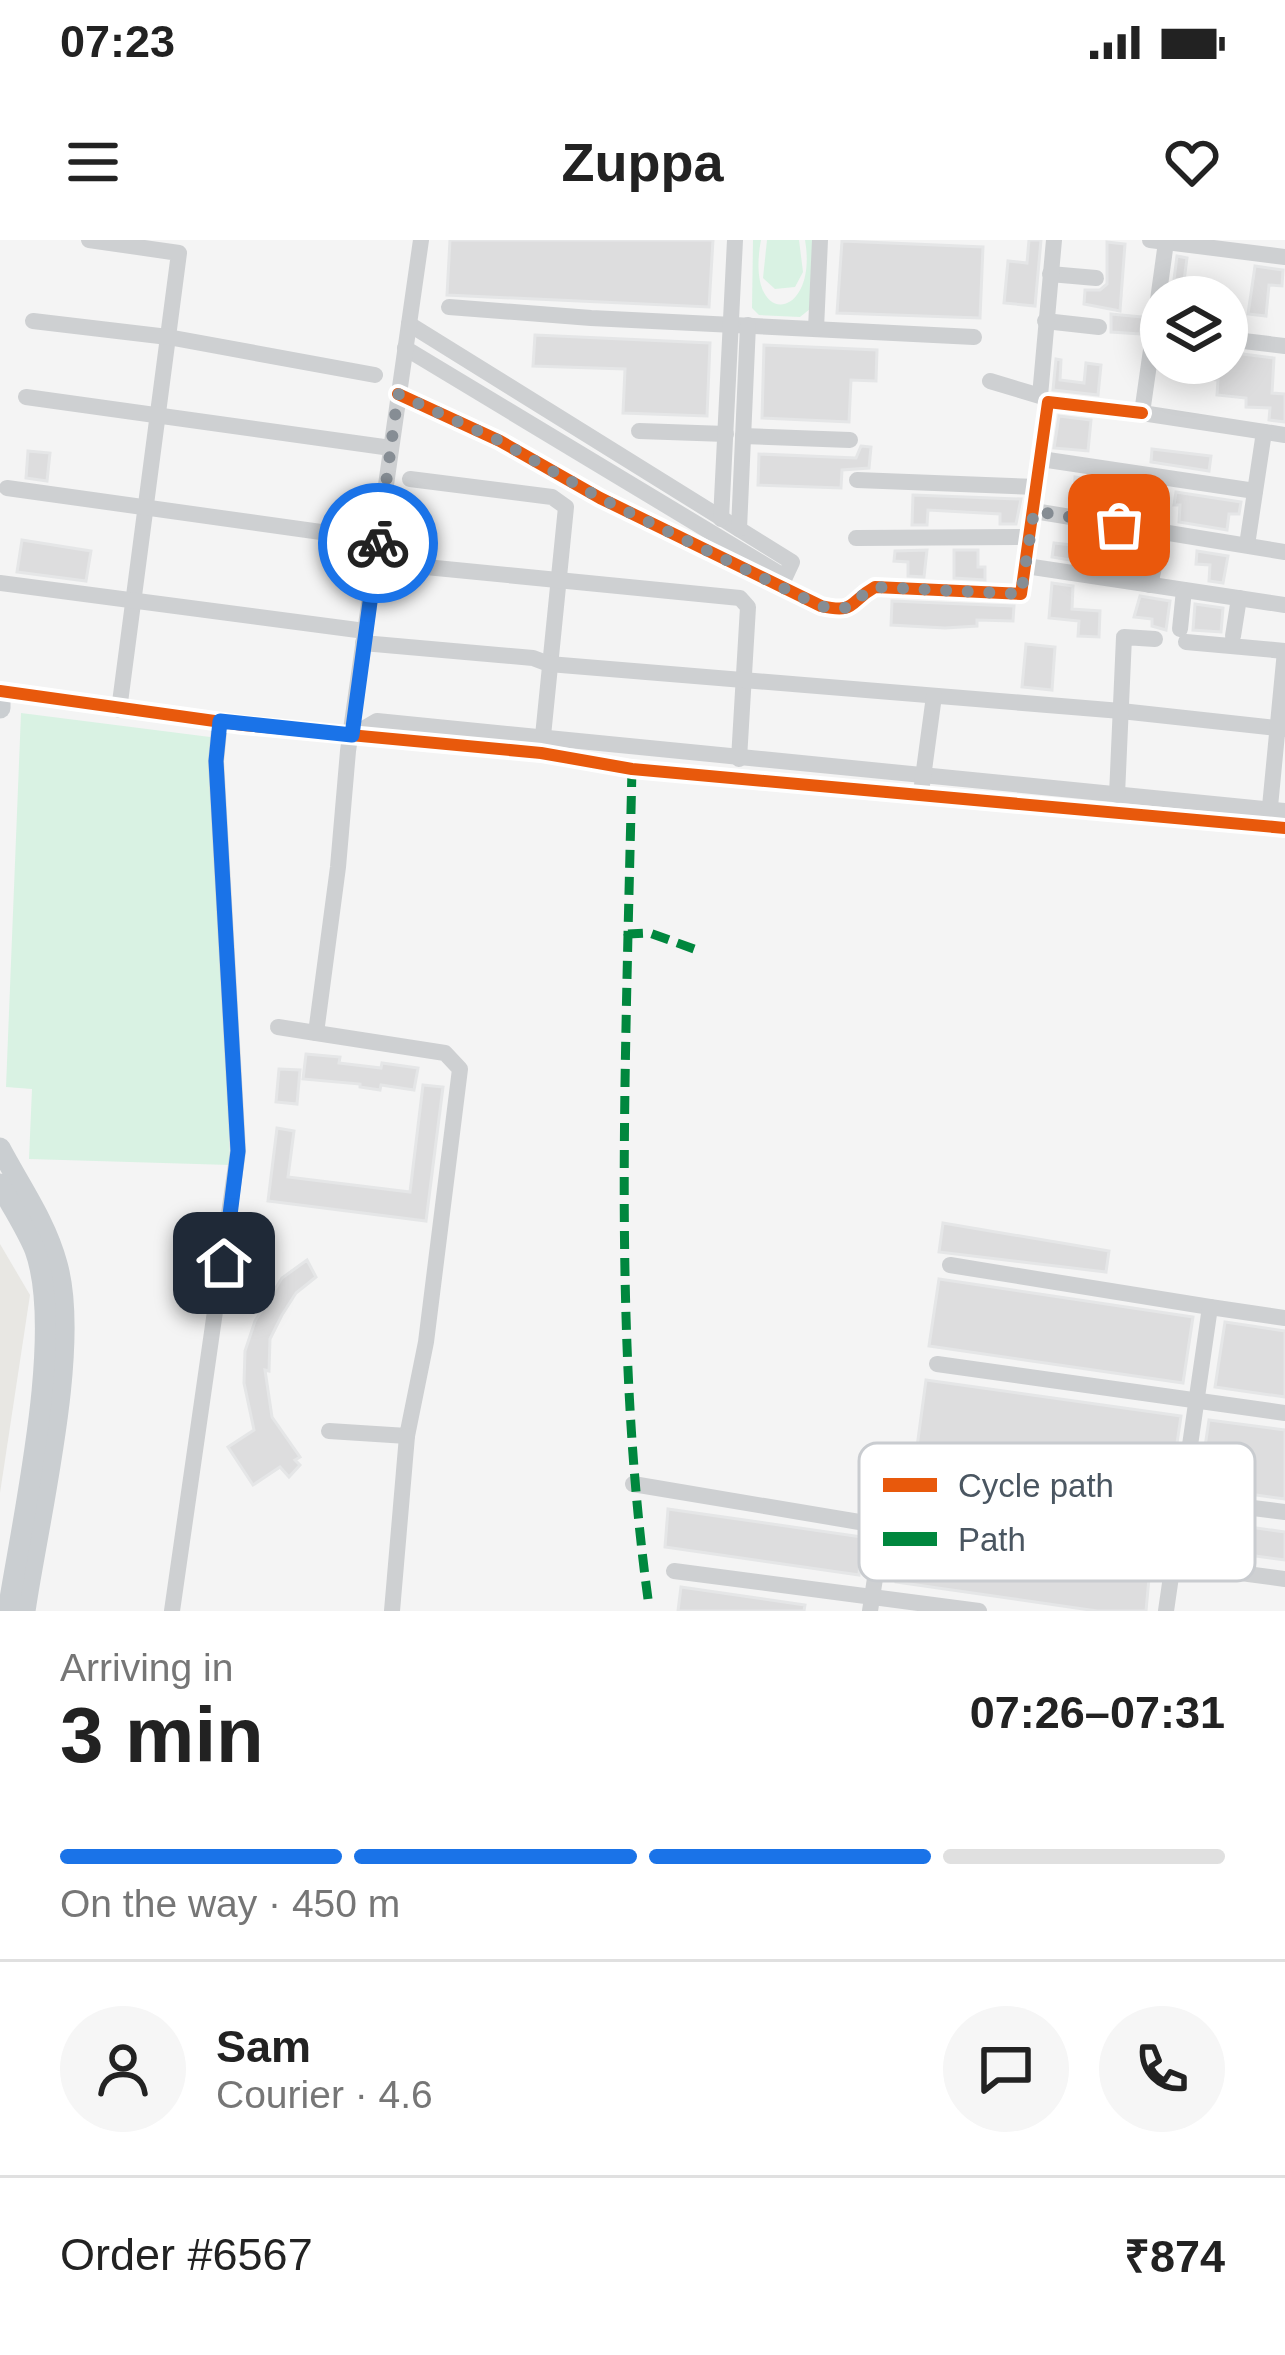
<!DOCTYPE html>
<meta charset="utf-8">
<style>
:root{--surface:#fff;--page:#f6f6f6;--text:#222;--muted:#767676;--line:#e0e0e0;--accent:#1a73e8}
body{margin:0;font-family:Helvetica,sans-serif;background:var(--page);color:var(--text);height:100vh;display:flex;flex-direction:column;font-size:45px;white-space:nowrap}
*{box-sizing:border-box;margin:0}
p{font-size:39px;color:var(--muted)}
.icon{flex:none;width:66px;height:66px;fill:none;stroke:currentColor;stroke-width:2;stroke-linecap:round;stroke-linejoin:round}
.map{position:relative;height:1371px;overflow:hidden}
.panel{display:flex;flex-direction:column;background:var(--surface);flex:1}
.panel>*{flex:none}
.tools{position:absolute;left:1140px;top:36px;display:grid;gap:24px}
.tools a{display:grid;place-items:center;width:108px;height:108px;border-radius:50%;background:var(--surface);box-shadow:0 6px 30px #0003;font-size:60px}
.pin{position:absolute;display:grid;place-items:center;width:102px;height:102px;color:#fff;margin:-51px;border-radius:24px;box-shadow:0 6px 18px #0006}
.courier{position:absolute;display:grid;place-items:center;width:120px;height:120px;margin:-60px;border:9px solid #1a73e8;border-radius:50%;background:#fff;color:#222;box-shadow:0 3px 15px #0007}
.overview em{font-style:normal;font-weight:700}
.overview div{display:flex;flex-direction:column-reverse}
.overview{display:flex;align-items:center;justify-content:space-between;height:204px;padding:0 60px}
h1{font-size:78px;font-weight:700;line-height:90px}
.bar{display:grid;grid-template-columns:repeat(4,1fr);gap:18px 12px;align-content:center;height:144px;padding:0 60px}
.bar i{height:15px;border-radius:9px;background:var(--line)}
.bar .current{background:var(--accent)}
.bar p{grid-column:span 4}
.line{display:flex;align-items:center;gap:30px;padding:0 60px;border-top:3px solid var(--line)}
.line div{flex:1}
.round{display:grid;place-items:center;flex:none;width:126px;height:126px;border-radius:63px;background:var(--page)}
.status{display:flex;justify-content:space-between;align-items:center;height:84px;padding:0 60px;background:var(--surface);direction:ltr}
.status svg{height:33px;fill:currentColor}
header{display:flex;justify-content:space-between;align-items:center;height:156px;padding:0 60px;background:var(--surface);font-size:54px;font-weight:700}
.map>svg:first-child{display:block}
.commercial{fill:#e8e7e3}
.green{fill:#d9f2e3}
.building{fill:#ddddde;stroke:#e5e6e7;stroke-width:3}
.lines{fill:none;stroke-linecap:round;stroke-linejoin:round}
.minor{stroke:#ced0d2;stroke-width:16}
.major{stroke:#caced1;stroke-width:21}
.quiet{stroke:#00873e;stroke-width:9;stroke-dasharray:18 9;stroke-linecap:butt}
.cycleway-casing{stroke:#fff;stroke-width:20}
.cycleway{stroke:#e8590c;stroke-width:12}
.done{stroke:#868d94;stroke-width:12;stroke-dasharray:0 21.6}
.route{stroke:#1a73e8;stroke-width:15}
.key{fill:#fff;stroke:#c9ccd0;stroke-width:3}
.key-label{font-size:33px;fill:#4a5661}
</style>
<div class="status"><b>07:23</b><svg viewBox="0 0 49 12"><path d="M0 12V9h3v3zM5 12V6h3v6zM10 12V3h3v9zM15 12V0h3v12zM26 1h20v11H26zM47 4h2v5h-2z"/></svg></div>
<header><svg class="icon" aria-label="menu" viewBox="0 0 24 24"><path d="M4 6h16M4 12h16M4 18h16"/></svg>Zuppa<svg class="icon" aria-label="heart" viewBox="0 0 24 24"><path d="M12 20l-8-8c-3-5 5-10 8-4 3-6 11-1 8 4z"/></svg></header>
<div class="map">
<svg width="1285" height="1371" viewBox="0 0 1285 1371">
<rect width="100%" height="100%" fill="#f4f4f4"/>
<path class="commercial" d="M0,1004L30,1055L0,1253Z"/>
<g class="green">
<path d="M753,0H761C744,91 819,81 805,0H816L810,69L800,77L759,75L752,68Z"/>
<path d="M767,0H799L803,32L795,47L775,49L763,38Z"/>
<path d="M21,473L218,498L230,925L29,919L32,849L6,847Z"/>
</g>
<g class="building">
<path d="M450,0H713L709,67L447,55Z"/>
<path d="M1029,0H1041L1035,66L1004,63L1008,21L1027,23Z"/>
<path d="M842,1L983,7L980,78L837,73Z"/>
<path d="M1107,2L1125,4L1120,71L1084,64L1085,50H1100L1107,44Z"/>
<path d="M1177,16L1187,18L1182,56L1172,55Z"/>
<path d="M1255,26L1283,30L1282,46L1269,45L1266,76L1248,74Z"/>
<path d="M1111,74L1143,77L1140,94L1111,92Z"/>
<path d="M535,95L710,103L707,176L623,173L625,129L533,126Z"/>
<path d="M764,105L877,110L876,141L851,140L849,182L762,178Z"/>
<path d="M1227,112L1274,118L1272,153L1285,154V182L1269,180L1270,168L1246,167V158L1217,155L1218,140L1191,137L1193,123H1227Z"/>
<path d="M1056,119L1061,120L1060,140L1084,143L1086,123L1101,125L1098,155L1053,150Z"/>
<path d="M1059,176L1091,180L1088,211L1054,208Z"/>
<path d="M861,206L871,207L869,228L842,230L841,248L758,245L759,214L856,218Z"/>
<path d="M1152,209L1211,216L1209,231L1151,222Z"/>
<path d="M28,211L50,213L47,241L26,238Z"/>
<path d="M1075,237L1155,249L1154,260L1146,259L1144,276L1086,267L1087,252L1074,251Z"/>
<path d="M1176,252L1241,262L1239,274H1229L1227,290L1179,282L1180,265H1174Z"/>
<path d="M913,255L1021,259L1016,284H1000V274L928,270L927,285H912Z"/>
<path d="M22,300L91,311L86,341L17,332Z"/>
<path d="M1054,303L1091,307L1089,323L1052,317Z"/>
<path d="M927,310L924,337L908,336V322L894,321L895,311Z"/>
<path d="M954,310H978V327H985V340L954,338Z"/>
<path d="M1197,311L1228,316L1223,343L1209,341L1210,325L1196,324Z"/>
<path d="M1052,343L1073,346L1072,369L1100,371L1099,397L1078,396L1079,381L1049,378Z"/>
<path d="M1140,356L1170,361L1166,390L1152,386V379L1134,377Z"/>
<path d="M892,361L1014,366L1013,381L977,380V386L945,388L891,385Z"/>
<path d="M1195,364L1223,368L1221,392L1193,390Z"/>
<path d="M1026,404L1055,407L1052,450L1022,447Z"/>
<path d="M306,814L340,817L339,823L381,828L382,823L418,828L414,850L381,845L380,850L360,847V844L303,839Z"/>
<path d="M279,829L300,830L297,864L276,862Z"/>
<path d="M423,845L443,847L426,981L268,961L277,888L294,891L288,937L410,952Z"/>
<path d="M943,983L1109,1011L1106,1032L939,1012Z"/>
<path d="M307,1020L316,1037L296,1053L282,1075L270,1099L269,1131L265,1130L272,1177L300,1217L295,1220L300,1225L289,1237L280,1227L253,1245L228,1207L254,1190L244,1143L245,1111L255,1081L282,1038Z"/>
<path d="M939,1039L1193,1077L1183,1143L929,1106Z"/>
<path d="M1225,1082L1285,1091V1157L1215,1147Z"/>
<path d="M926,1140L1181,1176L1171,1244L917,1207Z"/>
<path d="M1209,1180L1285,1190V1259L1199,1247Z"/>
<path d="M668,1269L862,1297L859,1335L665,1307Z"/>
<path d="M1193,1279L1285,1292V1320L1189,1307Z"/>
<path d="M899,1304L1149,1338L1146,1371H1097L896,1342Z"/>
<path d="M681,1347L805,1365L804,1371H678Z"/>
</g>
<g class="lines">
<g class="minor">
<path d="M89,0L179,13L119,470"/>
<path d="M1150,0L1285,17"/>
<path d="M1050,34L1096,38"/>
<path d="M449,67L591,78L974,97"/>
<path d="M33,81L168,97L375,135"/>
<path d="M1045,81L1099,87"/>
<path d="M816,89L820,0"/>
<path d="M1154,89L1142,173L1285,195"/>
<path d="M1160,90L1154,89L1166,2"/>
<path d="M1227,99L1285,106"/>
<path d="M405,108L785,337L792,322L409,84"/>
<path d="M990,141L1040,156L1054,0"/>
<path d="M398,154L500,201L600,258L821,366C857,374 848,362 875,347L1021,354L1048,162L1142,173"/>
<path d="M26,157L391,208"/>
<path d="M639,191L726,194"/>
<path d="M743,196L850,200"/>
<path d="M1041,219L1255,251"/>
<path d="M410,239L552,257L566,267L543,496"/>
<path d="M857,240L1037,247"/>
<path d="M7,248L378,300"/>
<path d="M1034,271L1285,312"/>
<path d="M721,279L735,0"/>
<path d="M739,289L748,85"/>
<path d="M856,298L1030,297"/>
<path d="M1247,305L1264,192"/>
<path d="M395,324L740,358L748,367L739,519"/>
<path d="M1026,326L1285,365"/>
<path d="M0,343L365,391"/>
<path d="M1150,345L1162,292"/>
<path d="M1180,389L1184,350"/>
<path d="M1233,396L1239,358"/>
<path d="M1186,402L1285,411"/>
<path d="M363,403L533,418L549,424L1121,471L1285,489"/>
<path d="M0,451L243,485L541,513L632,529L1285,588"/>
<path d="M353,495L377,481L1285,571"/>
<path d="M922,545L934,456"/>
<path d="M1117,555L1124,397L1155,399"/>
<path d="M1269,577L1285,411"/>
<path d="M278,787L316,793"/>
<path d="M950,1025L1210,1067"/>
<path d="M937,1124L1285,1173"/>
<path d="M329,1191L407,1196L426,1102L460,829L445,813L316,793L338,627L348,511L421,0"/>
<path d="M919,1226L1285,1272"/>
<path d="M633,1244L883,1286"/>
<path d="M674,1331L979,1371"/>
<path d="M172,1371L238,911L216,521L220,481"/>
<path d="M392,1371L407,1196"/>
<path d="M870,1371L883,1286L1285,1339"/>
<path d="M1166,1371L1210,1067L1285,1078"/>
</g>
<g class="major">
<path d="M0,461V468"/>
<path d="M0,908C20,946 46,982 57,1024C81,1107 38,1281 25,1371"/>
<path d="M0,944C11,966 26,988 35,1010C65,1093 22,1280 8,1371"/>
</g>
<g class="quiet">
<path d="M632,529L628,694L650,693L694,709"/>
<path d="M628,694C623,915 618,1139 648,1359"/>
</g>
<defs>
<g id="cycleway">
<path d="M398,154L500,201L600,258L821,366C857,374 848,362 875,347L1021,354L1048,162L1142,173"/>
<path d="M0,451L243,485L541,513L632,529L1285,588"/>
</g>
</defs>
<use href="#cycleway" class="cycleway-casing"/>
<use href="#cycleway" class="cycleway"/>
</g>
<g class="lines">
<path class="done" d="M378,303L398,154L500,201L600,258L820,366C856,374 848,362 875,347L1021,354L1034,271L1119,285"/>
<path class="route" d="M224,1023L238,911L216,521L220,481L352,495L378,303"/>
</g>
<rect x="859" y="1203" width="396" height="138" rx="18" class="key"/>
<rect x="883" y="1238" width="54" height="14" fill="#e8590c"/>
<rect x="883" y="1292" width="54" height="14" fill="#00873e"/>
<g class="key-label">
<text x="958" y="1257">Cycle path</text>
<text x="958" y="1311">Path</text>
</g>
</svg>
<div class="tools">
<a><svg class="icon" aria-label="layers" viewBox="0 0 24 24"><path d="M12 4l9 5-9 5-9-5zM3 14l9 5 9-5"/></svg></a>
</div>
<div class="pin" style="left:1119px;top:285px;background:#ea580c"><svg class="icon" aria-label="bag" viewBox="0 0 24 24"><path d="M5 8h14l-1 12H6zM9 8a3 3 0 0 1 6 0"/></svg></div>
<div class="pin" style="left:224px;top:1023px;background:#1f2937"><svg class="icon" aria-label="home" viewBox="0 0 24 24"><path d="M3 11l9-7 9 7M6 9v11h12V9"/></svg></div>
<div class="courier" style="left:378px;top:303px"><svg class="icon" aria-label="bike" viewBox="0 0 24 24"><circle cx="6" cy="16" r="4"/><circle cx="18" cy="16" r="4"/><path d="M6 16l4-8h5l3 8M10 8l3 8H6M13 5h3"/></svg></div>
</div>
<section class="panel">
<div class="overview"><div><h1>3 min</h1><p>Arriving in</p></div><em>07:26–07:31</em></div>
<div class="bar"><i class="current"></i><i class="current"></i><i class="current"></i><i></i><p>On the way · 450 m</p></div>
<div class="line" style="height:216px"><a class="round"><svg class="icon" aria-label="person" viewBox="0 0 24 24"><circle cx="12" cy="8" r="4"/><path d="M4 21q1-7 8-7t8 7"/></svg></a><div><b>Sam</b><p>Courier · 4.6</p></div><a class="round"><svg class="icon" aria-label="chat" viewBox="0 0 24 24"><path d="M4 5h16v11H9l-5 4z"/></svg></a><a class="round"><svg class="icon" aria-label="phone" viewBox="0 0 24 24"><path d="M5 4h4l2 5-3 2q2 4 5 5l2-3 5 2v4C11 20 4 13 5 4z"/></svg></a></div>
<div class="line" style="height:156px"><div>Order #6567</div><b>₹874</b></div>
</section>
